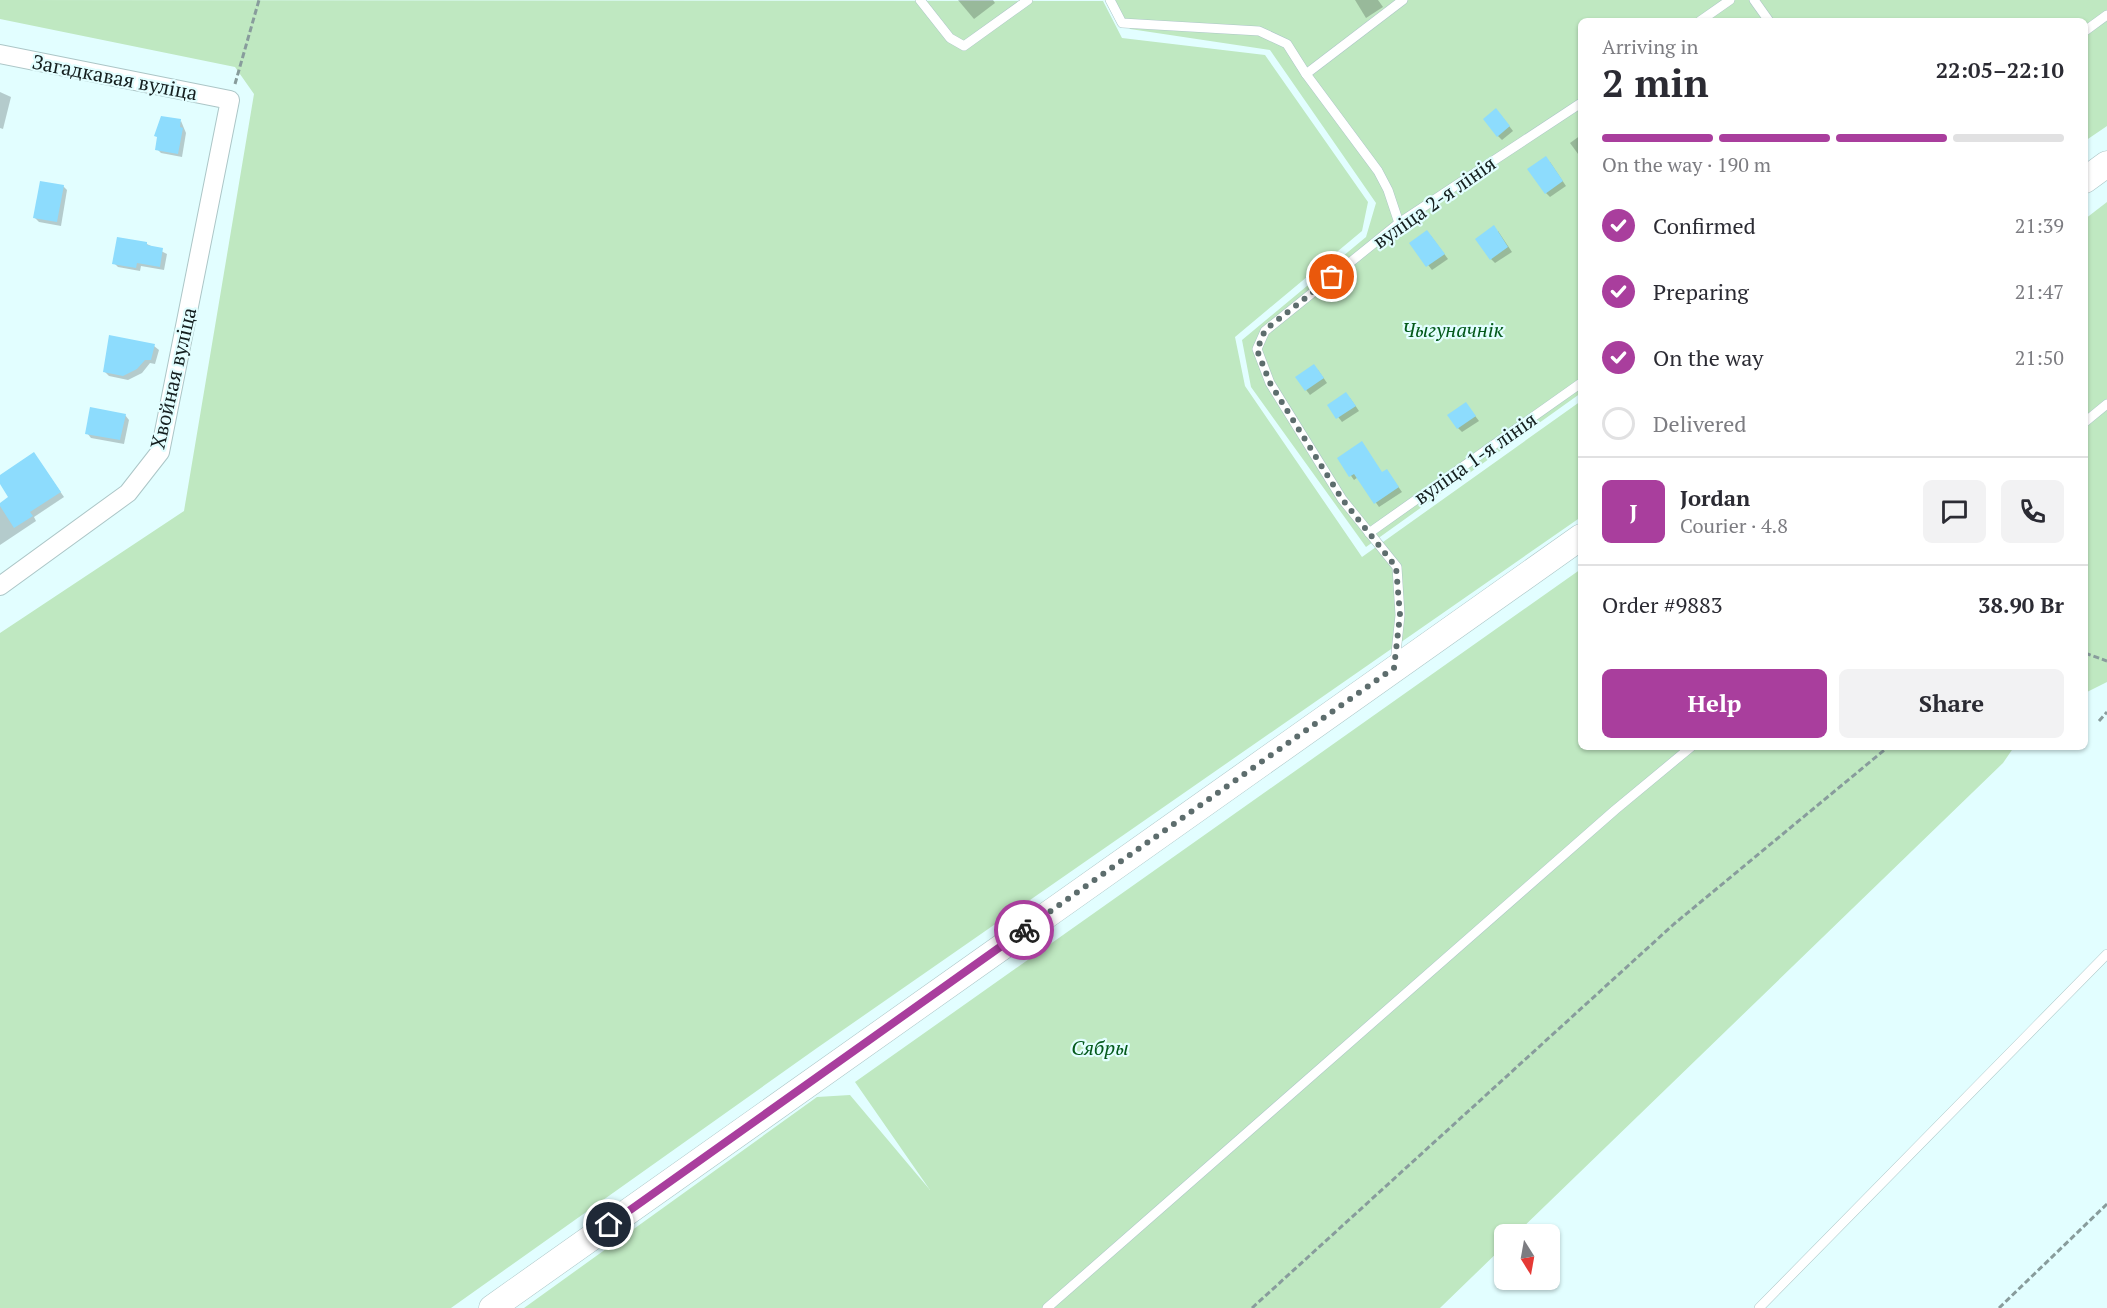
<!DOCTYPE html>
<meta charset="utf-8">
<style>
:root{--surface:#fff;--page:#f2f2f3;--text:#2b2b33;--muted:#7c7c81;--line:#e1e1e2;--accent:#a93e9d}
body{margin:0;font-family:"PT Serif",serif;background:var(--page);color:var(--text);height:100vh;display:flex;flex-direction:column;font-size:22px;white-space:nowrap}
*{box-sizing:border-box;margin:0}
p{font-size:20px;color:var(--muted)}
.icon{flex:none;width:33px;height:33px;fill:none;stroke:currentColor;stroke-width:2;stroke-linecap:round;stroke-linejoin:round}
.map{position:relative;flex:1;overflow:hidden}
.panel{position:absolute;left:1578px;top:18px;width:510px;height:732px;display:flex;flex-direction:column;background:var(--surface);border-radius:9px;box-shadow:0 2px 4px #0004}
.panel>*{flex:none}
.needle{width:39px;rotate:169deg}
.tools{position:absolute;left:1494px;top:1224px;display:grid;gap:12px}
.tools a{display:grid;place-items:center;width:66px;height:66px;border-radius:9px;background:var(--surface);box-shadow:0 2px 4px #0004;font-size:30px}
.pin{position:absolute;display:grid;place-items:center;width:51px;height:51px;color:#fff;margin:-26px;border:3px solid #fff;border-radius:50%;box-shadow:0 2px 6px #0007}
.courier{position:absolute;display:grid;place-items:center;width:60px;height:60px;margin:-30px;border:4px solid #a93e9d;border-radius:50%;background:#fff;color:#222;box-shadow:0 2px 8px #0007}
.headline em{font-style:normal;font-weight:700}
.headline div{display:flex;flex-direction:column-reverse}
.headline{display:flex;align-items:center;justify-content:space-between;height:102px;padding:0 24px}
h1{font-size:39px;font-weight:700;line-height:45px}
.bar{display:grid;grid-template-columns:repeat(4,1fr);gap:9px 6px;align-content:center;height:72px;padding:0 24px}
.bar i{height:8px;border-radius:4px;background:var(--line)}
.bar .on{background:var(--accent)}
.bar p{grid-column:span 4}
.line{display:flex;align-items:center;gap:15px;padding:0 24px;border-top:2px solid var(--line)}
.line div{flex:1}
.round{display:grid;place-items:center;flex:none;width:63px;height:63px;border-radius:9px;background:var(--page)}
ol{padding:0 24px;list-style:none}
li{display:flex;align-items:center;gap:18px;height:66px}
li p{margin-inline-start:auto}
li .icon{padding:6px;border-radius:50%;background:var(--accent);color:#fff;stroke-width:4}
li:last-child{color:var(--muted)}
li i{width:33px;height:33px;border:3px solid var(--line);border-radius:50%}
.cta{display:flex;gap:12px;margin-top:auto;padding:12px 24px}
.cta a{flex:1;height:69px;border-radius:9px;background:var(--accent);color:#fff;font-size:24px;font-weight:700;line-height:69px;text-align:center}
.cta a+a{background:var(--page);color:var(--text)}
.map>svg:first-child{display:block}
.green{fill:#bfe8c1}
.shadow{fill:#0003}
.building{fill:#8ddcfd}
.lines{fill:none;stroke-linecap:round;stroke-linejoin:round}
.lane-casing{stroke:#acc6c7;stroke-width:10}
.street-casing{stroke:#acc6c7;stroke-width:20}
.secondary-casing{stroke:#acc6c7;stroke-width:27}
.path{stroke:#889c9c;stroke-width:3;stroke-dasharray:6 3;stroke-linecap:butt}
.lane{stroke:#fff;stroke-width:9}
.street{stroke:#fff;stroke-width:18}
.secondary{stroke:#fff;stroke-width:26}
.done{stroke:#5d6d6d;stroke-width:6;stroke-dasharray:0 10.8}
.route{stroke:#a93e9d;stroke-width:8}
.labels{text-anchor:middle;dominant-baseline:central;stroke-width:4.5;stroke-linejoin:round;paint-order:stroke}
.street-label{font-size:20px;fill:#151f1f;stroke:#e2feff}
.park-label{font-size:20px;font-style:italic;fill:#03591b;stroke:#e2feff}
</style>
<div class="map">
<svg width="2107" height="1308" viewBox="0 0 2107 1308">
<rect width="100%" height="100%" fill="#e2feff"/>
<g class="green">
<path d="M0,0L1103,1L1122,38L1265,55L1368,202L1362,231L1235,337L1245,386L1362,557L1581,401V517L817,1048L451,1308H0V633L184,511L254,94L235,67L0,19Z"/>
<path d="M1115,0H2107V126L2085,141V21H1581V393L1366,547L1251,387L1242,340L1366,237L1376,203L1270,50L1130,29Z"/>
<path d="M2107,202V682L2085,693V219Z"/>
<path d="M1581,569V747H2014L2003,763L1516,1234H1504V1246L1440,1308H524L817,1097L850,1095L930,1190L855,1082Z"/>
</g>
<g class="shadow">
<path d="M958,0H993L995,3L974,19Z"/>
<path d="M1355,0H1378L1383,7L1366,18Z"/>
<path d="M0,92L11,97L3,129L0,128Z"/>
<path d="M1500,114L1513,131L1502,140L1498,136Z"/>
<path d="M181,121L186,133L182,157L161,153L157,149Z"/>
<path d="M1581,135V158L1570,143Z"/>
<path d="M1550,162L1566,186L1550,197L1546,193Z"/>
<path d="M63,186L67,190L61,226L39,222L35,218Z"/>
<path d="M1498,231L1512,252L1495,263L1491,259Z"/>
<path d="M1431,236L1448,259L1432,270L1411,243Z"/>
<path d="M147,244L167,254L164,270L141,266L140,271L118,267L114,263Z"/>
<path d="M154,346L159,350L155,364L150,363L142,373L128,380L109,376L105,372Z"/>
<path d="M1318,370L1327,383L1310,395L1297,378Z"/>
<path d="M1350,398L1359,411L1342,422L1329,405Z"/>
<path d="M1466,404L1479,421L1462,432L1458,428Z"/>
<path d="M125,415L129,420L124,444L91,438L87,433Z"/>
<path d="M34,454L64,497L34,517L36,521L0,545V504L10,497L0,482V476Z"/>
<path d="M1339,459L1383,473L1387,471L1402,492L1379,507L1358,477L1354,480Z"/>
</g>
<g class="building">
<path d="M1496,108L1510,126L1497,137L1483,119Z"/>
<path d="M161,116L181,119L180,127L183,128L178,154L155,150L157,137L154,136Z"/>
<path d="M1546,156L1563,181L1545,194L1527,169Z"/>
<path d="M40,181L64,185L57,222L33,218Z"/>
<path d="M1494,225L1508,247L1490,260L1475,239Z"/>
<path d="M1427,230L1445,254L1426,267L1409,243Z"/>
<path d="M117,237L147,242V245L163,248L160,267L137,263L136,268L112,264Z"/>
<path d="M109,335L155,344L151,360H145L137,369L123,376L103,372Z"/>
<path d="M1314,364L1324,378L1305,391L1295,377Z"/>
<path d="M1346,392L1356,406L1336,419L1327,405Z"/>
<path d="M1466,402L1476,416L1457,429L1447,415Z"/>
<path d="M90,407L126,414L120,440L85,434Z"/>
<path d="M1362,441L1382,472L1387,469L1399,487L1374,504L1354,474L1349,477L1337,458Z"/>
<path d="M34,452L61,492L30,512L33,516L14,528L0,506V503L8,497L0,484V475Z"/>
</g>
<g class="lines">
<defs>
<g id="lane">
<path d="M920,0L950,38L964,46L1028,0"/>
<path d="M1110,0L1122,23L1259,31L1287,44L1306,74L1378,171L1388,190L1399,223"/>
<path d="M1754,0L1769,21"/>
<path d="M1700,21L1730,0"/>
<path d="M2085,31L2107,15"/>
<path d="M1306,74L1403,0"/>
<path d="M2085,422L2107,404"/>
<path d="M1369,533L1581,383"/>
<path d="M1395,663L1400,615L1397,567L1342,499L1270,383L1257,349L1265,331L1399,223L1581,103"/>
<path d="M1047,1308L1615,810L1691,747"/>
<path d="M1759,1308L2107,954"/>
</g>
<path id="street" d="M0,54L230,100L160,452L128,493L0,586"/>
<g id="secondary">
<path d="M2085,180L2107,164"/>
<path d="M492,1308L1581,537"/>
</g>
</defs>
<use href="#lane" class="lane-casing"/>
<use href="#street" class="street-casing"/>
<use href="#secondary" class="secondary-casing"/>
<g class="path">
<path d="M235,84L259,0"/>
<path d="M2085,653L2107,661"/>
<path d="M2099,721L2107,712"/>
<path d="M1252,1308L1674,924L1888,747"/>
<path d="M1999,1308L2107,1204"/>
</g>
<use href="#lane" class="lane"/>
<use href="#street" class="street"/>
<use href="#secondary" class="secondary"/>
</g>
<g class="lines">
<path class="done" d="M1024,930L1394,668L1400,615L1396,567L1342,499L1270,383L1257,350L1265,330L1332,277"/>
<path class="route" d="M609,1225L1024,930"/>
</g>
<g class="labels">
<g class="street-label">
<text transform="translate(115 77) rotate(11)">Загадкавая вуліца</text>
<text transform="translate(1434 202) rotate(-35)">вуліца 2-я лінія</text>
<text transform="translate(173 378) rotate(-77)">Хвойная вуліца</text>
<text transform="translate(1475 458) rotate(-35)">вуліца 1-я лінія</text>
</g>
<g class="park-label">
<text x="1453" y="329">Чыгуначнік</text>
<text x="1100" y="1047">Сябры</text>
</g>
</g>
</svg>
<div class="tools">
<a><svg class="needle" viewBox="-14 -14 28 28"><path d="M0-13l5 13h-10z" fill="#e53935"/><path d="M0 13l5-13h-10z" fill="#7c7c81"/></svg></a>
</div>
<div class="pin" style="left:1332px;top:277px;background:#ea580c"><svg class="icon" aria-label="bag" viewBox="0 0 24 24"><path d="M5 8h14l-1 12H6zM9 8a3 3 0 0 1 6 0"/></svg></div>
<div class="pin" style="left:609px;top:1225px;background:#1f2937"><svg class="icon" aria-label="home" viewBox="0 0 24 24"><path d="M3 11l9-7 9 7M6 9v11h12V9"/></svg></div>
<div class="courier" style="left:1024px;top:930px"><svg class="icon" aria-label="bike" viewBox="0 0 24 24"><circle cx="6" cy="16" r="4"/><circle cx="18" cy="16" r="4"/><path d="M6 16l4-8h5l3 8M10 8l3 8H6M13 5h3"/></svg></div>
<section class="panel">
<div class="headline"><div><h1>2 min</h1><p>Arriving in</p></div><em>22:05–22:10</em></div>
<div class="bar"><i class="on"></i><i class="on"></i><i class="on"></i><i></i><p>On the way · 190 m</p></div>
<ol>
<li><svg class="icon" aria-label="check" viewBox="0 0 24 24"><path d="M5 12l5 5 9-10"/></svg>Confirmed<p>21:39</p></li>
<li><svg class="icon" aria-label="check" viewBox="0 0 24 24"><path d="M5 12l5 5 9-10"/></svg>Preparing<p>21:47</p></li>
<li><svg class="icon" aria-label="check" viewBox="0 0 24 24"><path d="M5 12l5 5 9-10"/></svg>On the way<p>21:50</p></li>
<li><i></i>Delivered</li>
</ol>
<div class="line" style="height:108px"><b class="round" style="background:var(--accent);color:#fff">J</b><div><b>Jordan</b><p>Courier · 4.8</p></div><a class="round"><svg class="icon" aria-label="chat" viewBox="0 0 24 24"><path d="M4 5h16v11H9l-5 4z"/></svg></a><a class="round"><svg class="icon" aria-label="phone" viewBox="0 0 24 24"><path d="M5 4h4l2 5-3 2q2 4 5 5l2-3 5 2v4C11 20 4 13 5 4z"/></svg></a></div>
<div class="line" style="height:78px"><div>Order #9883</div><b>38.90 Br</b></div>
<div class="cta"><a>Help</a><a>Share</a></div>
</section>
</div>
